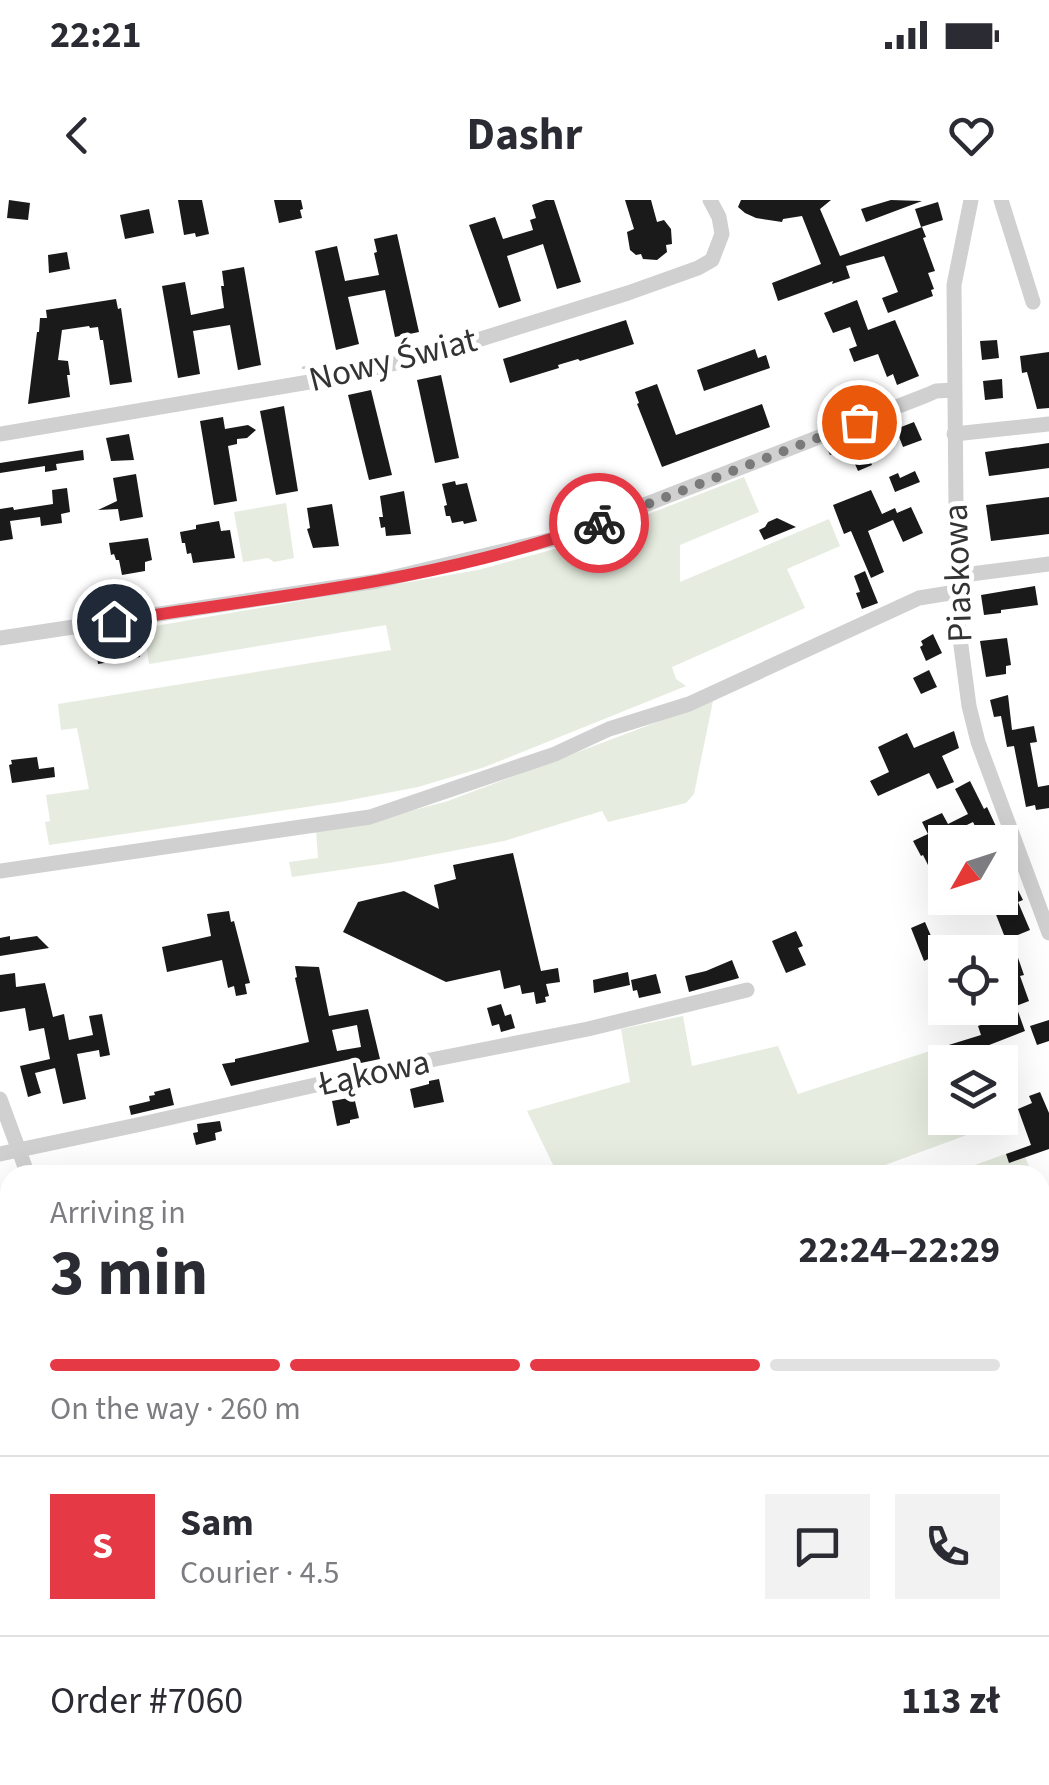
<!DOCTYPE html>
<meta charset="utf-8">
<style>
:root{--surface:#fff;--page:#f2f2f3;--text:#2b2b33;--muted:#7c7c81;--line:#e1e1e2;--accent:#e63946}
body{margin:0;font-family:"Source Sans 3",sans-serif;background:var(--page);color:var(--text);height:100vh;display:flex;flex-direction:column;font-size:38px;white-space:nowrap}
*{box-sizing:border-box;margin:0}
p{font-size:32px;color:var(--muted)}
.icon{flex:none;width:55px;height:55px;fill:none;stroke:currentColor;stroke-width:2;stroke-linecap:round;stroke-linejoin:round}
.map{position:relative;flex:1;overflow:hidden}
.sheet{position:absolute;left:0px;top:965px;width:1050px;height:620px;display:flex;flex-direction:column;background:var(--surface);border-radius:30px 30px 0 0;box-shadow:0 10px 40px #0002}
.sheet>*{flex:none}
.needle{width:65px;rotate:231deg}
.buttons{position:absolute;left:928px;top:625px;display:grid;gap:20px}
.buttons a{display:grid;place-items:center;width:90px;height:90px;border-radius:0px;background:var(--surface);box-shadow:0 10px 40px #0002;font-size:50px}
.pin{position:absolute;display:grid;place-items:center;width:85px;height:85px;color:#fff;margin:-42px;border:5px solid #fff;border-radius:50%;box-shadow:0 2px 10px #0007}
.courier{position:absolute;display:grid;place-items:center;width:100px;height:100px;margin:-50px;border:8px solid #e63946;border-radius:50%;background:#fff;color:#222;box-shadow:0 2px 12px #0007}
.summary em{font-style:normal;font-weight:700}
.summary div{display:flex;flex-direction:column-reverse}
.summary{display:flex;align-items:center;justify-content:space-between;height:170px;padding:0 50px}
h1{font-size:65px;font-weight:700;line-height:75px}
.bar{display:grid;grid-template-columns:repeat(4,1fr);gap:15px 10px;align-content:center;height:120px;padding:0 50px}
.bar i{height:12px;border-radius:8px;background:var(--line)}
.bar .on{background:var(--accent)}
.bar p{grid-column:span 4}
.line{display:flex;align-items:center;gap:25px;padding:0 50px;border-top:2px solid var(--line)}
.line div{flex:1}
.round{display:grid;place-items:center;flex:none;width:105px;height:105px;border-radius:0px;background:var(--page)}
.status{display:flex;justify-content:space-between;align-items:center;height:70px;padding:0 50px;background:var(--surface);direction:ltr}
.status svg{height:28px;fill:currentColor}
header{display:flex;justify-content:space-between;align-items:center;height:130px;padding:0 50px;background:var(--surface);font-size:45px;font-weight:700}
.map>svg:first-child{display:block}
.green{fill:#e6ecdf}
.building{fill:#1a1a1a;fill-rule:evenodd}
.lines{fill:none;stroke-linecap:round;stroke-linejoin:round}
.path{stroke:#cdcdcd;stroke-width:2.5;stroke-dasharray:5 5;stroke-linecap:butt}
.minor{stroke:#d0d0d0;stroke-width:15}
.rail-casing{stroke:#888;stroke-width:8}
.rail{stroke:#fff;stroke-width:4;stroke-dasharray:11;stroke-linecap:butt}
.done{stroke:#7a7a7a;stroke-width:10;stroke-dasharray:0 18}
.route{stroke:#e63946;stroke-width:12}
.labels{text-anchor:middle;dominant-baseline:central;stroke-width:10;stroke-linejoin:round;paint-order:stroke}
.street-label{font-size:35px;fill:#333;stroke:#fff}
</style>
<div class="status"><b>22:21</b><svg viewBox="0 0 49 12"><path d="M0 12V9h3v3zM5 12V6h3v6zM10 12V3h3v9zM15 12V0h3v12zM26 1h20v11H26zM47 4h2v5h-2z"/></svg></div>
<header><svg class="icon" aria-label="back" viewBox="0 0 24 24"><path d="M15 5l-7 7 7 7"/></svg>Dashr<svg class="icon" aria-label="heart" viewBox="0 0 24 24"><path d="M12 20l-8-8c-3-5 5-10 8-4 3-6 11-1 8 4z"/></svg></header>
<div class="map">
<svg width="1049" height="1585" viewBox="0 0 1049 1585">
<rect width="100%" height="100%" fill="#fff"/>
<g class="green">
<path d="M744,277L759,312L680,345V382L829,319L840,346L787,369L805,408L672,467L676,479L686,486L485,567L418,587L340,602L49,645L45,622L50,621L46,595L89,589L77,528L61,530L58,504L391,450L386,425L149,464L144,428L478,370L566,346Z"/>
<path d="M286,303L294,358L274,362L268,358L243,362L234,312Z"/>
<path d="M713,501L694,594L686,603L608,622L602,611L504,641L395,662L292,677L289,662L318,658L316,629L384,618L448,601Z"/>
<path d="M683,816L692,866L778,846L798,894L939,848L945,864V918H1000V896L1010,919L877,968L879,975H558L527,911L630,882L621,829Z"/>
<path d="M1022,948L1032,975H947Z"/>
<path d="M10,1245V1575H73L72,1585H0V1247Z"/>
<path d="M1049,1533V1578L1045,1579L1014,1585H900L930,1575H1040V1537Z"/>
<path d="M81,1575H838L807,1585H80Z"/>
</g>
<g class="building">
<path d="M9,0L30,3L28,20L7,18Z"/>
<path d="M178,0H202L209,34L196,37L195,33L184,35Z"/>
<path d="M274,0H301L303,9L300,10L302,18L279,23Z"/>
<path d="M546,0H554L581,82L557,89L543,44L507,56L521,101L499,108L469,25L495,17L503,39L533,30L530,20L536,18L532,5Z"/>
<path d="M625,0H651L657,22L664,20L671,29L672,44L666,45L667,52L657,60L643,59L641,54L636,55L630,50L627,32L634,29Z"/>
<path d="M741,0H831L820,9L840,56L922,27L926,37L923,38L935,71L928,73L934,89L931,90L933,96L888,113L882,98L898,92L884,56L846,66L850,78L832,84L833,81L778,101L772,83L821,64L802,16L783,19L782,22L756,18L745,13L738,7Z"/>
<path d="M891,0L922,1L866,22L861,9Z"/>
<path d="M938,2L943,20L921,27L915,9Z"/>
<path d="M149,9L154,33L125,39L120,15Z"/>
<path d="M397,34L419,132L395,137L385,90L348,97L359,144L336,150L315,51L337,46L345,81L379,75L374,53L377,52L374,39Z"/>
<path d="M67,52L70,69L49,73L48,55Z"/>
<path d="M244,67L261,165L238,170L230,125L193,131L200,174L178,178L162,86L185,82L191,115L224,108L221,86H224L222,71Z"/>
<path d="M116,99L118,109L121,108L132,182L110,185L103,140H100L98,127L90,128L89,126L62,130L58,160L68,161L70,175H67L70,197L28,204L37,132H39L40,118H47L46,110Z"/>
<path d="M857,100L868,130L895,120L919,176L897,185L893,174L887,177L878,154L854,162L849,149L857,146L850,127L833,133L824,113Z"/>
<path d="M626,120L634,144L580,161L578,159L558,165L559,168L510,183L503,159Z"/>
<path d="M997,140L999,158L982,160L980,141Z"/>
<path d="M755,149L758,158L766,155L770,168L704,191L697,170Z"/>
<path d="M1049,152V208L1037,209L1027,172L1022,173L1020,156Z"/>
<path d="M441,175L459,258L435,263L417,180Z"/>
<path d="M1002,179L1003,198L985,200L983,181Z"/>
<path d="M657,184L676,235L762,204L770,227L662,267L637,204L639,203L635,192Z"/>
<path d="M371,190L392,275L369,280L348,195Z"/>
<path d="M284,206L298,291L276,295L260,211Z"/>
<path d="M223,217L225,229L248,225L256,230L247,238L237,239V244L228,246L237,301L214,305L200,221Z"/>
<path d="M914,222L922,240L903,247L896,229Z"/>
<path d="M129,234L134,260L111,261L106,238Z"/>
<path d="M849,237H854L862,256L867,254L872,265L858,271L848,248L830,255L826,246Z"/>
<path d="M1049,243V268L989,276L985,252Z"/>
<path d="M83,250L84,260L56,264L57,270L45,272V266L0,273V263Z"/>
<path d="M915,271L920,282L895,292L889,277L898,273L900,278Z"/>
<path d="M136,274L143,317L120,321L118,309L98,310L117,301L113,278Z"/>
<path d="M455,281L456,285L467,283L477,321L464,324L463,321L452,323L450,316H446L444,306L447,305L442,284Z"/>
<path d="M67,288L70,312L61,314L62,323L41,326L40,317L10,321L13,339L0,341V309L13,307L14,310L53,304L52,290Z"/>
<path d="M871,290L882,314L895,308L897,313L911,307L923,333L903,342L893,320L868,331L884,372L871,378L851,331L844,334L833,305Z"/>
<path d="M404,291L411,334L386,336L385,327L381,328L379,317H383L380,296Z"/>
<path d="M1049,297V334L991,341L986,305Z"/>
<path d="M332,304L339,346L313,348L307,329L310,328L307,308Z"/>
<path d="M777,318L796,327L764,340L759,330L765,327L768,322Z"/>
<path d="M219,321L221,331L230,330L235,358L193,363L191,353L187,354L185,343H182L180,332L196,329V325Z"/>
<path d="M148,338L152,360L145,362V371L122,375L119,360H116L114,354L111,355L109,343Z"/>
<path d="M865,371L878,403L862,409L856,393L860,392L854,376Z"/>
<path d="M1035,386L1038,405L1001,410V413L984,415L981,395Z"/>
<path d="M933,434L942,453L926,461L920,447L923,445L921,441Z"/>
<path d="M137,437L140,457L98,464L95,443Z"/>
<path d="M1007,438L1011,465L1006,466V474L986,477L980,441Z"/>
<path d="M929,470L937,487L921,494L913,478Z"/>
<path d="M1008,495L1012,530L1034,526L1037,542L1030,543L1038,587L1049,585V608L1036,610L1035,605L1026,607L1014,546L1007,547L1001,516L994,517L990,500Z"/>
<path d="M954,531L959,548L942,556L954,582L937,589L929,573L878,596L870,581L889,572L878,547L907,533L914,548Z"/>
<path d="M37,557L39,569L54,567L55,577L12,583L9,565L12,564L11,560Z"/>
<path d="M970,581L984,609L987,607L1000,635L983,642L973,622L940,638L943,645L936,649L945,668V699L923,655L921,656L913,641L928,634L922,622L942,613L948,624L968,614L955,589Z"/>
<path d="M513,653L541,771L558,768L560,782L546,784L549,796L545,797L546,802L536,804L534,792L522,794L520,785L504,789L500,770L446,782L343,732L358,702L404,691L439,709L434,685L456,679L453,665Z"/>
<path d="M1000,656L1015,691L1018,690L1023,700L1018,702L1030,730L1006,740L991,702L1000,698Z"/>
<path d="M229,711L231,722L234,721L250,783L245,784L247,794L236,796L234,786L228,788L222,760L167,772L162,747L211,736L207,714Z"/>
<path d="M925,722L934,743L945,739L949,749L970,740L975,752H944L924,761L911,728Z"/>
<path d="M796,731L803,746L798,748L806,765L786,773L772,741Z"/>
<path d="M10,736V740L37,736L49,748L0,756V738Z"/>
<path d="M1015,749L1024,775L1020,776L1029,801L1016,806L1025,831L979,849L984,862H944L939,848L981,835L978,826L1008,814L1001,797L1012,793L1000,755Z"/>
<path d="M732,760L739,778L689,792L685,776L706,771Z"/>
<path d="M295,766L319,767L329,816L368,809L380,859L356,864L355,858L231,886L222,864L235,862V859L309,842L295,778L297,777ZM357,825L361,847L337,851L332,830Z"/>
<path d="M628,772L630,785L594,793L593,780Z"/>
<path d="M15,773L16,787L45,783L53,817L64,814L69,840L93,835L89,816L102,814L110,855L100,857L99,850L77,854L86,899L63,904L55,868L35,873L41,893L28,897L20,866L50,859L44,828L29,831L25,808L0,812V775Z"/>
<path d="M656,774L661,793L639,798L637,790L633,791L631,780Z"/>
<path d="M501,804L505,816L511,814L515,828L501,832L499,824L492,826L487,808Z"/>
<path d="M1049,820V841L1037,845L1030,826Z"/>
<path d="M439,879L444,902L414,908L410,889L429,884V881Z"/>
<path d="M170,888L174,905L131,915L129,906L150,901L149,896L155,895L154,892Z"/>
<path d="M1040,892L1049,913V949L1009,963L1006,954L1031,945L1018,909L1032,903L1029,896Z"/>
<path d="M354,897L359,918L350,920V923L337,926L332,901Z"/>
<path d="M220,921L222,931L215,933L216,940L196,945L193,933L198,932L197,924Z"/>
</g>
<g class="lines">
<g class="path">
<path d="M302,168L329,163"/>
<path d="M75,1585L77,1575"/>
<path d="M1042,1585L1049,1583"/>
</g>
<g class="minor">
<path d="M971,0L954,85L957,416L969,506L978,542L1049,733"/>
<path d="M1001,0L1033,102"/>
<path d="M0,234L327,179L426,156L628,93L698,68L712,60L722,34L719,17L710,0"/>
<path d="M954,234L1049,224"/>
<path d="M955,376L1049,364"/>
<path d="M0,438L378,381L562,337L927,195L936,191L954,190"/>
<path d="M0,671L370,617L555,554L609,529L689,504L919,398L956,392"/>
<path d="M0,899L28,975"/>
<path d="M0,954L137,925L405,865L588,829L747,790"/>
<path d="M0,1077L10,1076"/>
</g>
<defs>
<g id="rail">
<path d="M1040,1527L1049,1524"/>
<path d="M870,1585L901,1575"/>
</g>
</defs>
<use href="#rail" class="rail-casing"/>
<use href="#rail" class="rail"/>
</g>
<g class="lines">
<path class="done" d="M599,323L859,222"/>
<path class="route" d="M114,421C276,396 444,380 599,323"/>
</g>
<g class="labels">
<g class="street-label">
<text transform="translate(393 160) rotate(-14)">Nowy Świat</text>
<text transform="translate(958 373) rotate(-92)">Piaskowa</text>
<text transform="translate(374 873) rotate(-12)">Łąkowa</text>
</g>
</g>
</svg>
<div class="buttons">
<a><svg class="needle" viewBox="-14 -14 28 28"><path d="M0-13l5 13h-10z" fill="#e53935"/><path d="M0 13l5-13h-10z" fill="#7c7c81"/></svg></a>
<a><svg class="icon" aria-label="locate" viewBox="0 0 24 24"><circle cx="12" cy="12" r="6"/><path d="M12 2v4M12 18v4M2 12h4M18 12h4"/></svg></a>
<a><svg class="icon" aria-label="layers" viewBox="0 0 24 24"><path d="M12 4l9 5-9 5-9-5zM3 14l9 5 9-5"/></svg></a>
</div>
<div class="pin" style="left:859px;top:222px;background:#ea580c"><svg class="icon" aria-label="bag" viewBox="0 0 24 24"><path d="M5 8h14l-1 12H6zM9 8a3 3 0 0 1 6 0"/></svg></div>
<div class="pin" style="left:114px;top:421px;background:#1f2937"><svg class="icon" aria-label="home" viewBox="0 0 24 24"><path d="M3 11l9-7 9 7M6 9v11h12V9"/></svg></div>
<div class="courier" style="left:599px;top:323px"><svg class="icon" aria-label="bike" viewBox="0 0 24 24"><circle cx="6" cy="16" r="4"/><circle cx="18" cy="16" r="4"/><path d="M6 16l4-8h5l3 8M10 8l3 8H6M13 5h3"/></svg></div>
<section class="sheet">
<div class="summary"><div><h1>3 min</h1><p>Arriving in</p></div><em>22:24–22:29</em></div>
<div class="bar"><i class="on"></i><i class="on"></i><i class="on"></i><i></i><p>On the way · 260 m</p></div>
<div class="line" style="height:180px"><b class="round" style="background:var(--accent);color:#fff">S</b><div><b>Sam</b><p>Courier · 4.5</p></div><a class="round"><svg class="icon" aria-label="chat" viewBox="0 0 24 24"><path d="M4 5h16v11H9l-5 4z"/></svg></a><a class="round"><svg class="icon" aria-label="phone" viewBox="0 0 24 24"><path d="M5 4h4l2 5-3 2q2 4 5 5l2-3 5 2v4C11 20 4 13 5 4z"/></svg></a></div>
<div class="line" style="height:130px"><div>Order #7060</div><b>113 zł</b></div>
</section>
</div>
